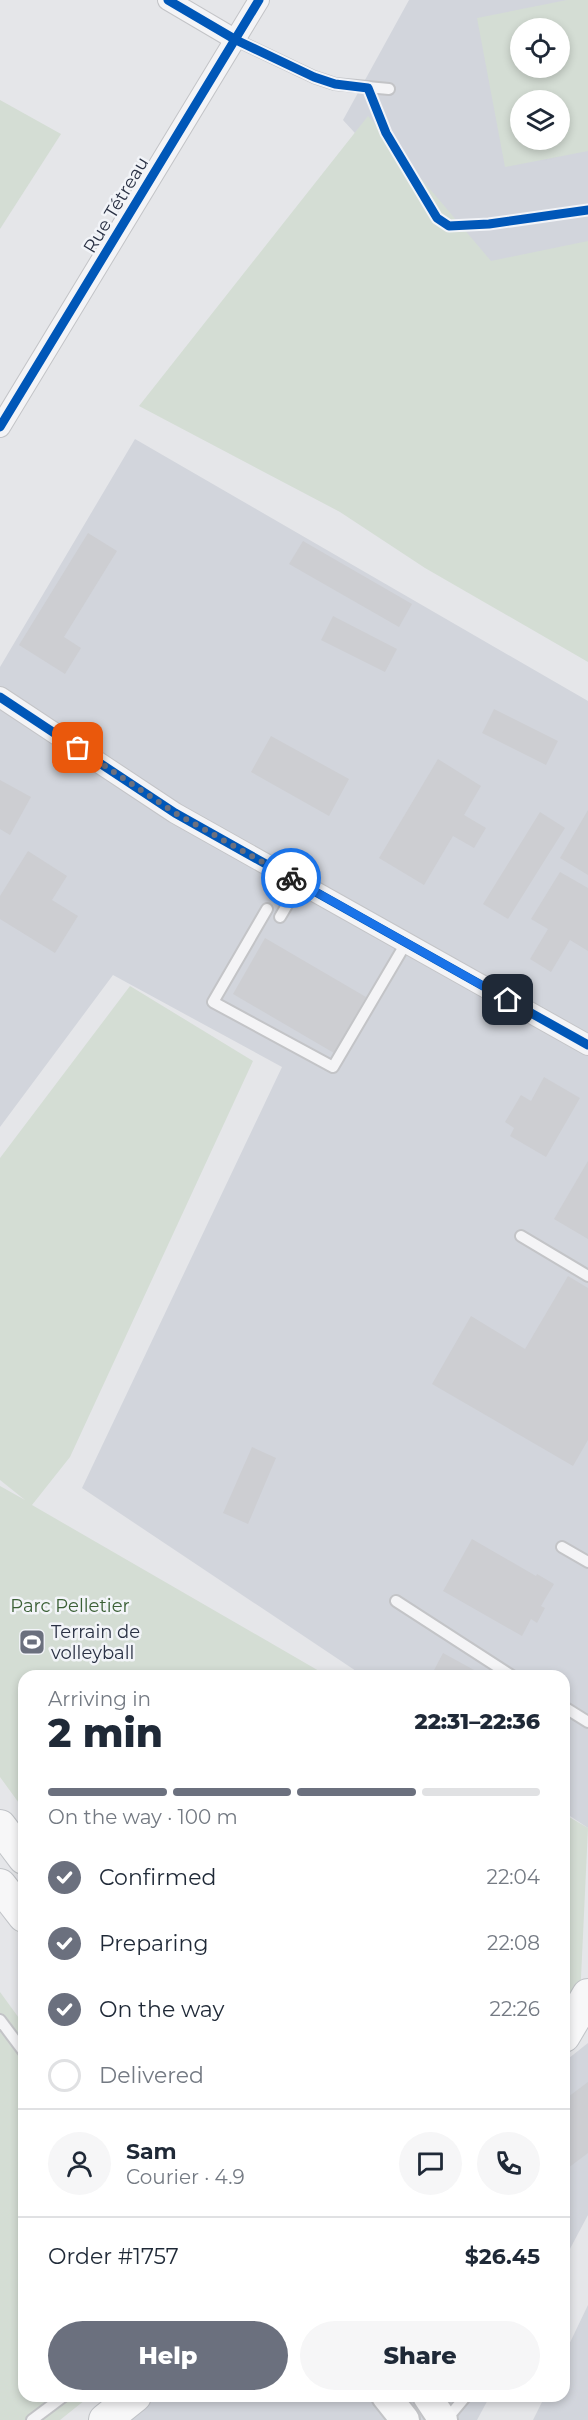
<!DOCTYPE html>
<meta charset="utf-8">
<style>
:root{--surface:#fff;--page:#f6f6f7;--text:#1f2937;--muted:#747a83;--line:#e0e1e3;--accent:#6b707e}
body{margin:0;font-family:Montserrat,sans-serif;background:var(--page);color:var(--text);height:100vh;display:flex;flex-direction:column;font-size:22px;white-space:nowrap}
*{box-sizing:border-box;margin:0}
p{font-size:20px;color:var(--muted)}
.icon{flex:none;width:33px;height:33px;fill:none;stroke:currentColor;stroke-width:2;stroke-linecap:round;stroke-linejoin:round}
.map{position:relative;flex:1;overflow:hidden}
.side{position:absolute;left:18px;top:1670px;width:552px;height:732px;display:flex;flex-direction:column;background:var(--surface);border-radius:18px;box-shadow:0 3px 9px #0003}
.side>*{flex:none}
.tools{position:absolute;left:510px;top:18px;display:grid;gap:12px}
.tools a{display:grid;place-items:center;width:60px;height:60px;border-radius:50%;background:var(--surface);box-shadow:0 3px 9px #0003;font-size:30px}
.pin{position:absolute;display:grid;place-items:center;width:51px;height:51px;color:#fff;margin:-26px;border-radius:12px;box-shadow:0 3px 9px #0006}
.courier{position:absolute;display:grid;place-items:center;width:60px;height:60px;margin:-30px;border:4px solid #1a73e8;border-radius:50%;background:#fff;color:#222;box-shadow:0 2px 8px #0007}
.headline em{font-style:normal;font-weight:800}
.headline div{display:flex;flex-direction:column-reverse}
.headline{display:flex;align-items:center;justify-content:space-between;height:102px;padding:0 30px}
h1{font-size:39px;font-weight:800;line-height:45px}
.bar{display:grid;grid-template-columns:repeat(4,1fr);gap:9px 6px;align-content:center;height:72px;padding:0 30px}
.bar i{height:8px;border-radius:4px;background:var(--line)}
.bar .current{background:var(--accent)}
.bar p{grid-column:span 4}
.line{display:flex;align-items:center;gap:15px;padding:0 30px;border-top:2px solid var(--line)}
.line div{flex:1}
.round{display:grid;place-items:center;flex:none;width:63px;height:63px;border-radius:32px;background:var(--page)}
ol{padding:0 30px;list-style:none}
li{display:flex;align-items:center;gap:18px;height:66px}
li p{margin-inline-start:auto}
li .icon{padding:6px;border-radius:50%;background:var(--accent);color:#fff;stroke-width:4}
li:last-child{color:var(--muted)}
li i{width:33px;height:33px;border:3px solid var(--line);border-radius:50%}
.button{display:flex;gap:12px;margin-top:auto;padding:12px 30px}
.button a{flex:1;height:69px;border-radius:36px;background:var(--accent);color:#fff;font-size:24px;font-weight:800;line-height:69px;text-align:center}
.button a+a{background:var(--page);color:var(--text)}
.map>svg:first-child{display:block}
.built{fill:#d2d5dc;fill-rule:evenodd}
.green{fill:#d4ddd4;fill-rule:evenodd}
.building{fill:#cdced2}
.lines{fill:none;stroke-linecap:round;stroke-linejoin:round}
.lane-casing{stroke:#c3c4c7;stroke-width:14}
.street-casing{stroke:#c3c4c7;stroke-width:22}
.secondary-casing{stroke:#c3c4c7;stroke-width:32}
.primary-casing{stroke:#c0c3c7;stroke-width:34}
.lane{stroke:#f4f4f6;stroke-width:10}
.street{stroke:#f4f4f6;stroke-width:20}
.secondary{stroke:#f7f7f8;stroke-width:28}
.primary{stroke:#f7f7f8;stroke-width:32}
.cycleway-casing{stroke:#f2f4f8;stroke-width:13}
.cycleway{stroke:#0057b8;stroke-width:9}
.done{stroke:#6b707e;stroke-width:6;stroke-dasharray:0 10.8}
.route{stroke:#1a73e8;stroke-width:8}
.labels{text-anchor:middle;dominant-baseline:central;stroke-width:5;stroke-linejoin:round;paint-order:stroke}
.street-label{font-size:18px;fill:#2a3144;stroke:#f2f4f8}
.park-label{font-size:18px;fill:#3b6036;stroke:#f2f4f8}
.poi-label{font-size:18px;fill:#2a3144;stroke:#f2f4f8;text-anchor:start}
</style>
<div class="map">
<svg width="588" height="2420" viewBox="0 0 588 2420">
<rect width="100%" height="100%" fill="#e5e6e9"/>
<g class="built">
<path d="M409,0H588V256L485,275L343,120ZM520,28H560V68H520ZM520,100H560V140H520Z"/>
<path d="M135,439L588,701V1828L564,1812V1676L362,1675L82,1488L282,1067L113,975L0,1127V667Z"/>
<path d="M588,2043V2215L564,2260V2062Z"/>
<path d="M588,2305V2420H533L545,2396H564V2355Z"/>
<path d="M154,2396H490L477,2420H124Z"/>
</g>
<g class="green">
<path d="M567,0H588V151L505,167L477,18ZM520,28H560V68H520ZM520,100H560V140H520Z"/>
<path d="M0,100L61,134L0,229Z"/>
<path d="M368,116L491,261L588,241V662L425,568L340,512L139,406Z"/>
<path d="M130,986L253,1061L70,1457L32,1505L326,1675L24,1676V1810L0,1777V1486L25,1500L0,1480V1158Z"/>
<path d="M564,1814L588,1828L580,1999L564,2012Z"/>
<path d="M0,1992L24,2025V2396H90L60,2420H0Z"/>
</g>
<g class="building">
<path d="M88,533L117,551L64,637L81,648L65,674L19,645Z"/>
<path d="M303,541L412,604L399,627L289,564Z"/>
<path d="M333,616L397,649L385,672L321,640Z"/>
<path d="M494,709L558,741L546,765L482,733Z"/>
<path d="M271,736L349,779L329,816L251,772Z"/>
<path d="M438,759L481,786L464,815L486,828L474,848L453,836L424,885L379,858Z"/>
<path d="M0,780L31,797L10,835L0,829Z"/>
<path d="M588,810V875L560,858Z"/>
<path d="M540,812L565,828L508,919L483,904Z"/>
<path d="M28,851L67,876L52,900L78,916L55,953L0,919V896Z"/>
<path d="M560,872L588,888V951L570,940L551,972L530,959L548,929L531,919Z"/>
<path d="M265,938L366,997L334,1053L233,994Z"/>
<path d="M544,1077L580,1098L546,1157L510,1136L514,1128L505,1122L521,1095L531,1101Z"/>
<path d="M588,1161V1239L554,1219Z"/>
<path d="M568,1276L588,1288V1440L573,1466L432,1384L471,1316L525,1349Z"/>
<path d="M252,1447L276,1458L248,1524L223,1513Z"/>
<path d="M472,1539L536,1576L537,1574L554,1584L541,1606L545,1608L537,1623L531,1619L522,1636L443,1591Z"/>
<path d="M443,1653L485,1676H431Z"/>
<path d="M588,2082V2153L564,2171V2100Z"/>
</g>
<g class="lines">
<defs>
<g id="lane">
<path d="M236,40L314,77L335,84L389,89"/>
<path d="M267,909L213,1002L333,1067L406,943"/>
<path d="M280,917L300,883"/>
<path d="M521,1236L588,1276"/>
<path d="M562,1547L588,1562"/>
<path d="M396,1601L512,1676"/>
<path d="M564,1707L588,1722"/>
<path d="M0,2020L24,2052"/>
<path d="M32,2420L64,2396"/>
<path d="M446,2420L466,2396"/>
</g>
<g id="street">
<path d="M168,0L236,40"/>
<path d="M0,427L259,0"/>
<path d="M0,697L175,813L588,1045"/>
</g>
<g id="secondary">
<path d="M386,2396L405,2420"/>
<path d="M427,2396L443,2420"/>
</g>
<g id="primary">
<path d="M0,1826L24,1858"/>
<path d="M0,1885L24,1916"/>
<path d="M564,2036L588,1995"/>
<path d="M105,2420L135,2396"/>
</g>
</defs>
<use href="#lane" class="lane-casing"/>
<use href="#street" class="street-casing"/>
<use href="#secondary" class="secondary-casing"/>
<use href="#primary" class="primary-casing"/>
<use href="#lane" class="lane"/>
<use href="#street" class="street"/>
<use href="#secondary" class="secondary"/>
<use href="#primary" class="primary"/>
<defs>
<g id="cycleway">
<path d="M168,0L236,40L314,77L335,84L368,88L386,133L437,218L449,226L489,224L588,210"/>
<path d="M0,427L259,0"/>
<path d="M0,697L175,813L588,1045"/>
</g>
</defs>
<use href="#cycleway" class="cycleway-casing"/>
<use href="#cycleway" class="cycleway"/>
</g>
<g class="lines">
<path class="done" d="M78,748L175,813L291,878"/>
<path class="route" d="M291,878L508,1000"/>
</g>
<defs>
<symbol id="stadium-square" viewBox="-11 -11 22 22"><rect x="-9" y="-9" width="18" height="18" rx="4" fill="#6b707e" stroke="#f2f4f8"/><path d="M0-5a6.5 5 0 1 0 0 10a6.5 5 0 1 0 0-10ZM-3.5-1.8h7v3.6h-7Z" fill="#fff"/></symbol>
</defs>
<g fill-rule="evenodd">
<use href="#stadium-square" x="17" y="1627" width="30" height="30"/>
</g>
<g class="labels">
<g class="street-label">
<text transform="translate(116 205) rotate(-59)">Rue Tétreau</text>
</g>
<g class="park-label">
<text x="70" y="1606">Parc Pelletier</text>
</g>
<g class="poi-label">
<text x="51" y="1632">Terrain de<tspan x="51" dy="21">volleyball</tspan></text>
</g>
</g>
</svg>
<div class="tools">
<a><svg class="icon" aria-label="locate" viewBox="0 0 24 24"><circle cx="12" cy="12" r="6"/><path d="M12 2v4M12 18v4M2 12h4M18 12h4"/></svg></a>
<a><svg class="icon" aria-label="layers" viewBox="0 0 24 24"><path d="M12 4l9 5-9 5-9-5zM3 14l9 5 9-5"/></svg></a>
</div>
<div class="pin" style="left:78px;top:748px;background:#ea580c"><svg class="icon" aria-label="bag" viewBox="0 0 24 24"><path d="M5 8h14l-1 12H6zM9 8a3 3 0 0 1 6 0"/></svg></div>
<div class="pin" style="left:508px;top:1000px;background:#1f2937"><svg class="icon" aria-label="home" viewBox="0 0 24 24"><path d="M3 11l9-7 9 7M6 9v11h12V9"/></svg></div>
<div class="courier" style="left:291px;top:878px"><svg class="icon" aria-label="bike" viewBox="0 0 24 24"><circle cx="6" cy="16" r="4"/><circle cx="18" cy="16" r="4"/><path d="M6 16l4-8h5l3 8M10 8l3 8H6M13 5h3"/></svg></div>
<section class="side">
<div class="headline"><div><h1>2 min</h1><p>Arriving in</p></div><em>22:31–22:36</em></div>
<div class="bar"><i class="current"></i><i class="current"></i><i class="current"></i><i></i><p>On the way · 100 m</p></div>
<ol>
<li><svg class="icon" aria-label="check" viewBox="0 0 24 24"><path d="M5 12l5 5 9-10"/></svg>Confirmed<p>22:04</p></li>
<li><svg class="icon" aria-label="check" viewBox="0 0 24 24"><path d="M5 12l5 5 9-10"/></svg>Preparing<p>22:08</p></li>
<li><svg class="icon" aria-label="check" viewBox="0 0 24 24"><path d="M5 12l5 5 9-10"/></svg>On the way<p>22:26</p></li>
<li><i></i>Delivered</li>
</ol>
<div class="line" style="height:108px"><a class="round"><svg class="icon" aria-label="person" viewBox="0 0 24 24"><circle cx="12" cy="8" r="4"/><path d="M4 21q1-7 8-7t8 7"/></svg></a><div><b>Sam</b><p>Courier · 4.9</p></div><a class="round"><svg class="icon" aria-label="chat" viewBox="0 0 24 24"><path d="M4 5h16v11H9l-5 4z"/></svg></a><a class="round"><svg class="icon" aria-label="phone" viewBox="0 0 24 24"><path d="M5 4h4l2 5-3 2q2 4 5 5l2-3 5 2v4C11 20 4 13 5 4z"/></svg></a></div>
<div class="line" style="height:78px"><div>Order #1757</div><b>$26.45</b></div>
<div class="button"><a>Help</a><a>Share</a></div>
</section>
</div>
